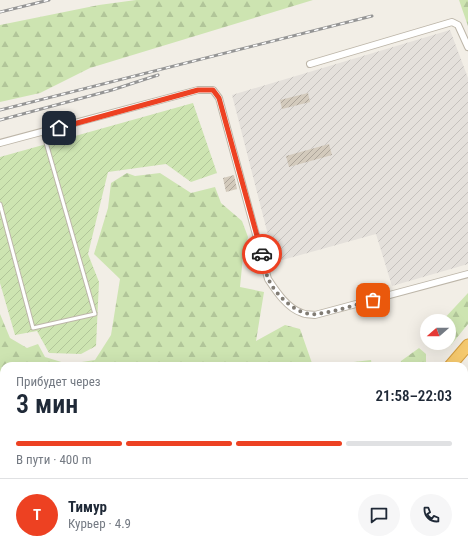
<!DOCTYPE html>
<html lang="ru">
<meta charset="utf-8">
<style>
:root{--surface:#fff;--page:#f6f6f7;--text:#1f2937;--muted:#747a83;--line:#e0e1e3;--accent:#ed4122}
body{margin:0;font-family:"Roboto Condensed",sans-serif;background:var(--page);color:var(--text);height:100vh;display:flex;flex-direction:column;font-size:15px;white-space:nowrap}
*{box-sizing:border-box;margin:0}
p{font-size:13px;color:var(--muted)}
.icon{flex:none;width:22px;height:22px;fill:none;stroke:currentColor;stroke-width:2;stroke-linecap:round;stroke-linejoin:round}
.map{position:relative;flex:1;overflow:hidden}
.side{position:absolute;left:0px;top:362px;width:468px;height:196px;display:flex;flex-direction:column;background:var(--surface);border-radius:12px 12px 0 0;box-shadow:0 4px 16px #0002}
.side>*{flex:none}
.needle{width:26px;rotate:250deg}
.buttons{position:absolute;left:420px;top:314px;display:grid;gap:8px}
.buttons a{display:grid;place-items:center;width:36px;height:36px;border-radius:50%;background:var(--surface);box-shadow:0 4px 16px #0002;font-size:20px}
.pin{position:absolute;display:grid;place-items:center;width:34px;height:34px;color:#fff;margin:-17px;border-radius:8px;box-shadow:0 2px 6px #0006}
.courier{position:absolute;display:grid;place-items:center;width:40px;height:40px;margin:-20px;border:3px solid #ed4122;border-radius:50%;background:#fff;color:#222;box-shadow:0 1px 5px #0007}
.headline em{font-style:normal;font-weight:600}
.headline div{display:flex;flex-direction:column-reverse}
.headline{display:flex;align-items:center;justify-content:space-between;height:68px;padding:0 16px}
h1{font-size:26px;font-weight:600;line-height:30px}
.bar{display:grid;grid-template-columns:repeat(4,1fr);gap:6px 4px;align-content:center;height:48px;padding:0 16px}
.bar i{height:5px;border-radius:3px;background:var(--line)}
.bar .current{background:var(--accent)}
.bar p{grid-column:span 4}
.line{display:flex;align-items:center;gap:10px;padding:0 16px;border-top:1px solid var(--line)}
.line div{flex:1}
.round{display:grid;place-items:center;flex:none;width:42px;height:42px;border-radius:21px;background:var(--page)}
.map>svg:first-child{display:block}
.industrial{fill:url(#industrial-furrows)}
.forest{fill:url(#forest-firs)}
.garden{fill:url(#garden-furrows)}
.building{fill:url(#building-hatch)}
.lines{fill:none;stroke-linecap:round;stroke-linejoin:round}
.lane-casing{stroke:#bdb6a9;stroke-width:5}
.street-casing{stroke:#bdb6a9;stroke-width:8}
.highway-casing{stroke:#d49d3e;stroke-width:13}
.path{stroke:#beb29b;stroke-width:1;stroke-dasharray:2 2;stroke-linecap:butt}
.lane{stroke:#fff;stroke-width:3}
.street{stroke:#fff;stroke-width:6}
.highway{stroke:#f5c96e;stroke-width:11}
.rail-casing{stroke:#959595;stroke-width:3}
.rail{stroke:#fff;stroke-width:1.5;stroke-dasharray:4.5;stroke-linecap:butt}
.done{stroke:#817c74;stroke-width:4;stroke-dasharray:0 7.2}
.route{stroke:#ed4122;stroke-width:5}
</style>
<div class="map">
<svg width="468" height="558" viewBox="0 0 468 558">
<defs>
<pattern id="industrial-furrows" width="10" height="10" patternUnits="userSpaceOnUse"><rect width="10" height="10" fill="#e4e0db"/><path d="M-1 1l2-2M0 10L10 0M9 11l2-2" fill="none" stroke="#c5c1bd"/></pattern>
<pattern id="forest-firs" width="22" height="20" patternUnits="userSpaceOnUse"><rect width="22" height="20" fill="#cde4b1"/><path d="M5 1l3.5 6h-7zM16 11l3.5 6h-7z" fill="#b1c599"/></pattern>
<pattern id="garden-furrows" width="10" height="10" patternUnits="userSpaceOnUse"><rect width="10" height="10" fill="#cde4b1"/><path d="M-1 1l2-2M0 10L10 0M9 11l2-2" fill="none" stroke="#b1c599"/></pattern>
<pattern id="building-hatch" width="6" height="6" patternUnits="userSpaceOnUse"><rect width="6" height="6" fill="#d3cabc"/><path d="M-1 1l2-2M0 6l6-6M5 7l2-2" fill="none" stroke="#ada59a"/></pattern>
</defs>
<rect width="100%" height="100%" fill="#f2eee6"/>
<path class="industrial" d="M450,30L468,78V264L392,286L376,234L275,262L232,95Z"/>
<g class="forest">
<path d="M136,0H313L90,68L40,93L0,102V25L99,5Z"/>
<path d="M459,0H468V26Z"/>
<path d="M127,173L135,176L160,173L191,193L215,187L221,203L242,221L248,237L243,256L240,287L264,292L256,341L285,325L300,329L313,366H4V494L0,495V314L10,338L27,348L38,344L45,357L68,364L95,360L111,335L120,279L94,254L108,208L111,183Z"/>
<path d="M468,293V324L451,345L434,346L433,343H449V321H442Z"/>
<path d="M419,348L426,354V366H400L401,361Z"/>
<path d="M371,360L372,366H318Z"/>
<path d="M246,554H275L273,558H242Z"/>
</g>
<path class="garden" d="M193,103L217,173L191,182L166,164L108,172L88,254L99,282L96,346L81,354L49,353L37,331L15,335L0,283V157Z"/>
<g class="building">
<path d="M308,93L310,102L282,109L280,100Z"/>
<path d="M329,144L332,155L289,167L286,156Z"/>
<path d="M234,175L237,189L226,192L223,178Z"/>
</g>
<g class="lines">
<defs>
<g id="lane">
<path d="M0,204L33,328L95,314L43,132"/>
<path d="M63,554L64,558"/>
<path d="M105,558L106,554"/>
<path d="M197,558L199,554"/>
<path d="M235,558L238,554"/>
</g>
<g id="street">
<path d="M310,64L452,22L458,25L468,47"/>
<path d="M0,143L198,90H213L219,98L268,279C276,291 287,308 302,313C306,315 311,314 315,315L468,274"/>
</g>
<g id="highway">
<path d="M450,366L468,345"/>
<path d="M288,558L291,554"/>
</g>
</defs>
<use href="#lane" class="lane-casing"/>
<use href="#street" class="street-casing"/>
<use href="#highway" class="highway-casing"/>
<g class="path">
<path d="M464,390L468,385"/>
<path d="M464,421L468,424"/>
</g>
<use href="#lane" class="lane"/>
<use href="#street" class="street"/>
<use href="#highway" class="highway"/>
<defs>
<g id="rail">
<path d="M0,12L49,0"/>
<path d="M0,110L372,16"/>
<path d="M0,120L112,90L158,75"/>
</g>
</defs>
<use href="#rail" class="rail-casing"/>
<use href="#rail" class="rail"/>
</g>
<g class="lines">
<path class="done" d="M262,254C264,262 265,271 268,278C274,294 298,317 316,314C335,312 355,305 373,300"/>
<path class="route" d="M59,128L198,90H213L219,98L262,254"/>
</g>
</svg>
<div class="buttons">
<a><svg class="needle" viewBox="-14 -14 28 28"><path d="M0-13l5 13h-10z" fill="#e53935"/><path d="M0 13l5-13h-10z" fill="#747a83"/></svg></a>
</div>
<div class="pin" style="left:373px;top:300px;background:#ea580c"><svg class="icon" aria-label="bag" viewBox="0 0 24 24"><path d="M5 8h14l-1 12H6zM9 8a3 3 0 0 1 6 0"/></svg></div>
<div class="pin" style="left:59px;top:128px;background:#1f2937"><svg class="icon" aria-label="home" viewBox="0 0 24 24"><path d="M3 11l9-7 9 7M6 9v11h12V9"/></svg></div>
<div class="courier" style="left:262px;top:254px"><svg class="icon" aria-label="car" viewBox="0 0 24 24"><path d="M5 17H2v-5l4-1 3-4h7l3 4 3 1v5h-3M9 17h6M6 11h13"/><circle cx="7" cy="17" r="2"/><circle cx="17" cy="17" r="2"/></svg></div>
<section class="side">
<div class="headline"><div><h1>3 мин</h1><p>Прибудет через</p></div><em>21:58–22:03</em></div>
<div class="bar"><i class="current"></i><i class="current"></i><i class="current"></i><i></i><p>В пути · 400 m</p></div>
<div class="line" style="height:72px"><b class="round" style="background:var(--accent);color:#fff">Т</b><div><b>Тимур</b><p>Курьер · 4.9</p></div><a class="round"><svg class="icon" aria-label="chat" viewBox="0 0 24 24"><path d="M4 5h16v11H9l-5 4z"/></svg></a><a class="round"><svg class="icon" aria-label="phone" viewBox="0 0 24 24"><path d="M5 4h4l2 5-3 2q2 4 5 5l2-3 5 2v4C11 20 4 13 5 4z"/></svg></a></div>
</section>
</div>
